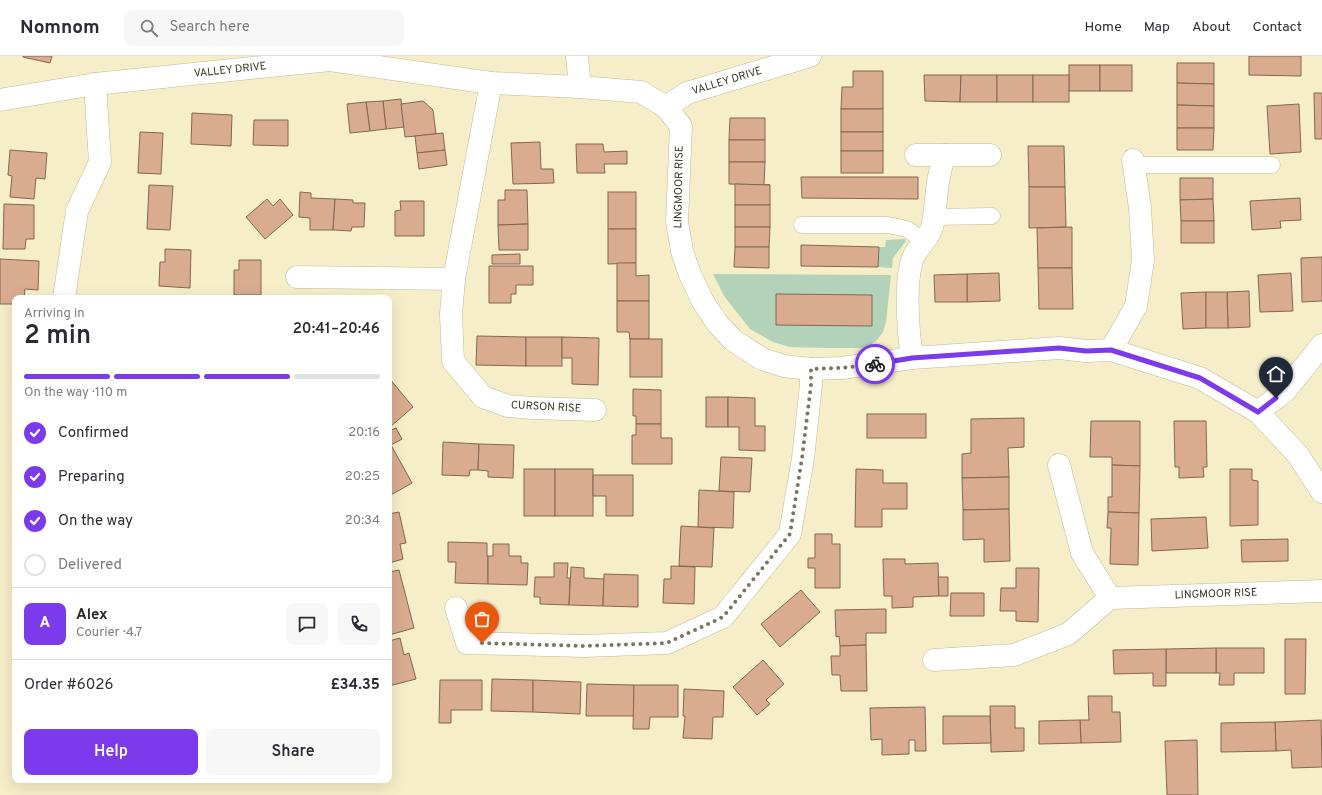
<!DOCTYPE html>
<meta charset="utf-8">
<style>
:root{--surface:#fff;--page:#f7f7f7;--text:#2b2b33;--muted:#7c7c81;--line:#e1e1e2;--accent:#7c3aed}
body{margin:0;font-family:Overpass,sans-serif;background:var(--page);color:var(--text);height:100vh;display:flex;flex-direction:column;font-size:15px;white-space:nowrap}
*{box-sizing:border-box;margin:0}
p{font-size:13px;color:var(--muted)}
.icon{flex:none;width:22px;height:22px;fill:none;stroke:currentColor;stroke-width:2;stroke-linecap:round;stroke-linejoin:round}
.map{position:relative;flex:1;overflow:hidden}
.side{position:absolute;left:12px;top:239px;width:380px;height:488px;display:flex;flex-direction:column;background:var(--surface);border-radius:8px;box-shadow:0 4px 16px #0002}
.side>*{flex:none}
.pin{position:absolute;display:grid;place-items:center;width:34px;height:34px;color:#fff;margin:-41px -17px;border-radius:50% 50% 50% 0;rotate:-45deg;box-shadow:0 0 4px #0007}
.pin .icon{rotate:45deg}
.courier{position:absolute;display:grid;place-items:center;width:40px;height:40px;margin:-20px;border:3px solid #7c3aed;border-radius:50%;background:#fff;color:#222;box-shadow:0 1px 5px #0007}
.headline em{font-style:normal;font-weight:600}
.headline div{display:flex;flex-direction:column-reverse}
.headline{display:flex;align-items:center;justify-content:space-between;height:68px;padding:0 12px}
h1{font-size:26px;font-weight:600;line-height:30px}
.bar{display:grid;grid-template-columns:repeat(4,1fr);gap:6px 4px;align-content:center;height:48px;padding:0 12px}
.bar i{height:5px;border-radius:3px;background:var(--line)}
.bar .on{background:var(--accent)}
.bar p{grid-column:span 4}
.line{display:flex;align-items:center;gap:10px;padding:0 12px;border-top:1px solid var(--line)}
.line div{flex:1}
.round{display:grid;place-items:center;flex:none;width:42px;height:42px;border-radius:8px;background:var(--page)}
ol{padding:0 12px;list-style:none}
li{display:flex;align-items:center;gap:12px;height:44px}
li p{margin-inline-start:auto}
li .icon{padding:4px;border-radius:50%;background:var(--accent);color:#fff;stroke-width:4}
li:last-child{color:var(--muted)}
li i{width:22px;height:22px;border:2px solid var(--line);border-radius:50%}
.action{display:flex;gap:8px;margin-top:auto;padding:8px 12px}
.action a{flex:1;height:46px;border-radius:8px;background:var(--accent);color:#fff;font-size:16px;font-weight:600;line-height:46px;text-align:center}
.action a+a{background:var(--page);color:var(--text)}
header{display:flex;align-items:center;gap:24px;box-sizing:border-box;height:56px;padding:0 20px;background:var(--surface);border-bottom:1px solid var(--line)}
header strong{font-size:19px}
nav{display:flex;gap:22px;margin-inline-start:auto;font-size:14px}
.search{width:280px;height:36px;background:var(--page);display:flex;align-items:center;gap:10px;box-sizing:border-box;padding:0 14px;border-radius:8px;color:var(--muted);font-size:15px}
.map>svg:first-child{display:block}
.green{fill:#b2d3ba}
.building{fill:#d9ac8f;stroke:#846652}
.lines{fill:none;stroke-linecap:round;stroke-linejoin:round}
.lane-casing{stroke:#c2ba96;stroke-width:17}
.street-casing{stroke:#c2ba96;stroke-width:23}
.lane{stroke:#fff;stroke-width:16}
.street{stroke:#fff;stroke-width:22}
.done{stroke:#7a755e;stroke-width:4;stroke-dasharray:0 7.2}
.route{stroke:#7c3aed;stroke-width:5}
.labels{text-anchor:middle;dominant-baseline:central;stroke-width:3;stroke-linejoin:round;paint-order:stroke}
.street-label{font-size:11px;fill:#373425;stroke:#fff}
</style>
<header>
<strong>Nomnom</strong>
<div class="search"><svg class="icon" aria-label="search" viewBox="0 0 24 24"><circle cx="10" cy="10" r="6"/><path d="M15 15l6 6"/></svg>Search here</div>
<nav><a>Home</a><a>Map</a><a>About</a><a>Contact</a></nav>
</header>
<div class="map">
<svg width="1322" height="739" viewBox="0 0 1322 739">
<rect width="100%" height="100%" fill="#f6eec8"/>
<g class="green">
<path d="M905,183L906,185L893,202L892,212L878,211L879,191H885L886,184Z"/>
<path d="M713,218L891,219L886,266L883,276L877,284L871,288L861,292H824L790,291L773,286L750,273L724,240Z"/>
</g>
<g class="building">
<path d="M23,0H52L50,7L23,1Z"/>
<path d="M1249,0H1301V20L1249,19Z"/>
<path d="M1177,7H1214V28L1177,27Z"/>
<rect x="1069" y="9" width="31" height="26"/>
<rect x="1100" y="9" width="32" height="26"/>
<path d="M853,15H883V53H841L842,31H853Z"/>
<path d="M924,19H961L960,46L925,45Z"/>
<path d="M961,19H997V46H960Z"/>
<rect x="997" y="19" width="36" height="27"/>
<rect x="1033" y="19" width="36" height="27"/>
<path d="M1177,27L1214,28V50L1177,49Z"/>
<path d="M1314,37H1322V83H1315Z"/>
<path d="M401,43L404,71L386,73L383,45Z"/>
<path d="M383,45L386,73L370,75L366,46Z"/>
<path d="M423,45L433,54L436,78L405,81L401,48Z"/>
<path d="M366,46L370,75L350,77L347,48Z"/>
<path d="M1299,48L1301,96L1270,98L1267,50Z"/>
<path d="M1177,49L1214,50V72H1177Z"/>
<rect x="841" y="53" width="42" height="23"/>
<path d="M192,57L232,59L231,90L191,88Z"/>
<path d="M730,62H765V84H729Z"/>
<path d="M254,64H288V90L253,89Z"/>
<path d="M1177,72H1214L1213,94H1177Z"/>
<path d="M140,76L163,77L161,118L138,117Z"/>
<rect x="841" y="76" width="42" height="19"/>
<path d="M443,77L445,94L417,97L415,80Z"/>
<rect x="729" y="84" width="36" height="22"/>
<path d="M540,86L541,113H553L554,127L513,128L511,87Z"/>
<path d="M576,88H603L604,96L627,95V108H604L605,117H577Z"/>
<path d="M1028,90H1064L1065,131H1029Z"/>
<path d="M10,94L47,97L45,123L36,122L34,143L10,141L12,120L8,119Z"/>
<path d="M445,94L447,109L419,113L417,97Z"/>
<rect x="841" y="95" width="42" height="22"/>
<path d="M729,106H765L764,129H770L729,128Z"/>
<path d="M801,121H918V143L802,142Z"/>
<path d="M1180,122H1213V143L1180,144Z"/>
<path d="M735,128L770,129V149H735Z"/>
<path d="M149,129L173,130L170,174L147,173Z"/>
<path d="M1029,131H1065L1066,171L1029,172Z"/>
<path d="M505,134H527L528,168L498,169V144H505Z"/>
<path d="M300,136L311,137V142L335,143L333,174H310V162L299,161Z"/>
<rect x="608" y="136" width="28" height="37"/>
<path d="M1300,142L1301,164L1280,165L1281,172L1252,174L1250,145Z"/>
<path d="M267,143L273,150L280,143L293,159L265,183L246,161Z"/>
<path d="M335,143L353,144V147H365L364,171H352L351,175L333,174Z"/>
<path d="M1213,143L1214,165H1181L1180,144Z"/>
<path d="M400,145H424V180H395V155L401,154Z"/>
<path d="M4,148L34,149V183H26L25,193H3Z"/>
<rect x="735" y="149" width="35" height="22"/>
<rect x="1181" y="165" width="33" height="22"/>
<path d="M528,168V194H499L498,169Z"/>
<path d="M735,171H770L769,191H735Z"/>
<path d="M1072,171V212H1038L1037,172Z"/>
<path d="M608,173H636V207L608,208Z"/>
<path d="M801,189L879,191L878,211L801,210Z"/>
<path d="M735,191H769V212L734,211Z"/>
<path d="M165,193L191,194L190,232L159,230L160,206H165Z"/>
<path d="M520,198V208H492V199Z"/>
<path d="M1322,201V245L1302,246L1301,202Z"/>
<path d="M0,203L39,205L38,234L25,233L24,242H15V248H0Z"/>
<path d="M239,204H261V239H234V214H239Z"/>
<path d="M617,207H636V220L649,219V245H617Z"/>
<path d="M489,210H533V229H516V238H511V247H489Z"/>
<path d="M1038,212H1072L1073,253H1039Z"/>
<path d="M999,217L1000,245L967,246V218Z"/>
<path d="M1291,217L1293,255L1260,256L1258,219Z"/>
<path d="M967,218V246H935L934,219Z"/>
<path d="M1249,235L1250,271L1228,272L1227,236Z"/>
<path d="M1206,236V272L1183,273L1181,237Z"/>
<path d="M1206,236H1227L1228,272H1206Z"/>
<path d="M776,238L872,239V270L776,269Z"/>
<path d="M617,245H649V283H630L629,276H617Z"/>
<path d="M477,280L526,281V310L476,309Z"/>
<rect x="526" y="281" width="36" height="29"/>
<path d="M562,281L599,282L598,329L572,328V302H562Z"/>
<rect x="630" y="283" width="32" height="38"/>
<path d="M389,322L413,351L390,371L389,370Z"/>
<path d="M633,333L661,334V368H636V360H633Z"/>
<rect x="706" y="341" width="22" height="30"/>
<path d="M728,341L755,342V370H765V395L739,394V371H728Z"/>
<rect x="867" y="358" width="59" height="24"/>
<path d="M1024,362V391L1008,392L1009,421L962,422V398L971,397V363Z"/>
<path d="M1091,365H1140V410L1112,409V401H1090Z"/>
<path d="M1174,365H1206L1207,411H1203L1204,421L1179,422V411H1175Z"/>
<path d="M636,368H661V382H672V408H632V379H636Z"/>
<path d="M396,372L402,383L391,389L412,427L389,440V375Z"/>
<path d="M443,386L479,388L478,414H470L469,420L442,419Z"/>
<path d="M479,388L514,389L513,422L488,421V415L478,414Z"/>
<path d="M721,401L752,402L750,436L719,435Z"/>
<path d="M1112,409L1140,410L1139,457L1108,456V441H1112Z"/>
<rect x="524" y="413" width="31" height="47"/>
<rect x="555" y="413" width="38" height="47"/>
<path d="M856,413L883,414V427H907V453H882V471H855Z"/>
<path d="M1230,413H1252V424L1258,425V469L1230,470Z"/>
<path d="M593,419H633V460H606V440H593Z"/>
<path d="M1009,421V453L963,454L962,422Z"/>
<path d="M699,434L734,436L733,472L698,471Z"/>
<path d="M1009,453L1010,505L984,506V483L963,484V454Z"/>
<path d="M399,456L406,487L400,488L403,503L389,507V458Z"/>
<path d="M1108,456L1139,457L1138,509L1110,508L1111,472H1107Z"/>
<path d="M1206,461L1208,492L1152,495L1151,463Z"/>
<path d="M681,470L714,472L712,511L679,510Z"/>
<path d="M815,478H832V488H840V532H815V512H808V502H815Z"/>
<path d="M1288,483V505L1242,506L1241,484Z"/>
<path d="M448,486L487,487V500H488V528L455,527L456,506H448Z"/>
<path d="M493,488H509V500H521V507H528L527,529L488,528V500H493Z"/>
<path d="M883,503H905V508L938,507L939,540L913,541V551L892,552V540H884Z"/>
<path d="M554,507H568L567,522H570L569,549L540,548V541H534L535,521H554Z"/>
<path d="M671,510L695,511L694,548L663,547L664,523H671Z"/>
<path d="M571,511L584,512V522L604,523L603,550L569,549Z"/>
<path d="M1016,512H1039L1038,566L1016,565V555H1000L1001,532H1016Z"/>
<path d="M399,514L414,572L389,579V516Z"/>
<path d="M604,518L638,519V551L603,550Z"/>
<path d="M938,521H948V540H939Z"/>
<path d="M801,534L820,556L780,591L761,568Z"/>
<path d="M951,537H984V560H950Z"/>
<path d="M886,553V577H866V589L840,590L839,580L836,581L835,554Z"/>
<path d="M400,582L404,599L409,597L416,623L389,630V585Z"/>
<path d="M1285,583H1306L1305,638H1285Z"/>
<path d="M866,589L867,635H841L840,619H832L831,600H840V590Z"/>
<path d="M1216,592H1264V617H1234V629H1219L1220,617H1216Z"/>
<path d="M1216,592V617H1166V593Z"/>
<path d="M1166,593V630H1153V617L1114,618L1113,594Z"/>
<path d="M763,604L784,628L766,644L770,648L757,659L733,631Z"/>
<path d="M492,623L533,624V656L491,655Z"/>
<path d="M440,624H482V654H451V667H439Z"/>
<path d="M533,624L581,626L580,658L533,656Z"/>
<path d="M587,628L634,629V660H586Z"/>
<path d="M634,629H678V661H650L649,673H633Z"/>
<path d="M684,633L724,635L723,661H713L712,683L683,682L685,660H683Z"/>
<path d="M1088,640H1112V656H1120L1121,686L1081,687L1080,664H1089Z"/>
<path d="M990,650H1015V672H1024V695L991,696Z"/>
<path d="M925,651L926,695H915V684H909V698L882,699V683L871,684L870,652Z"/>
<path d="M943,660H990L991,687L943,688Z"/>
<path d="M1080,664L1081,687L1039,688V665Z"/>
<path d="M1321,664L1322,711L1292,712L1291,694L1276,695L1275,666Z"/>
<path d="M1275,666L1276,695L1221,696V667Z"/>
<path d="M1197,684L1198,739H1167L1165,685Z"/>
</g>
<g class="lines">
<defs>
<g id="lane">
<path d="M1134,109H1272"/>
<path d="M934,161L992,160"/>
<path d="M802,169H888L907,173L925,186"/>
</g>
<g id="street">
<path d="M577,0L580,31"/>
<path d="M491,27L454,223L451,258L453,305L483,341L508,350L533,352L595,354"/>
<path d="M0,44L95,28L330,4L491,27L580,31L641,36L666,51L687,37L810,0"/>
<path d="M666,51L681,70L677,166L682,195L689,216L702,244L717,267L733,284L762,303L784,310L811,313L842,312L912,302L1059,292L1086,295L1111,294L1200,322L1258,356L1298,399L1322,436"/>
<path d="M916,99H990"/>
<path d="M297,221L454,223"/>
<path d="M64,242L77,155L100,106L95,28"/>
<path d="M1111,294L1136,250L1143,204L1140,152L1133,104"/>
<path d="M912,302C908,276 904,226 913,202C917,191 929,183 932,171C934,165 934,158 935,153C937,134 938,117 945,99"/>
<path d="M1258,356L1285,335L1322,289"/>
<path d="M1059,409L1082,497L1110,542"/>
<path d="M456,552L467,587L584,590L667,587L723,561L790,478L803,402L811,329V313"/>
<path d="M934,604L1014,599L1068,578L1110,542L1322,535"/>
</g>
</defs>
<use href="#lane" class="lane-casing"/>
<use href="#street" class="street-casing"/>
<use href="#lane" class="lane"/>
<use href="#street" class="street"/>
</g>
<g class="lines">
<path class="done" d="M482,587L584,590L667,587L723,561L790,478L802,402L811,329V313L842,312L875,308"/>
<path class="route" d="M875,308L912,302L1059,292L1086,295L1111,294L1200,322L1258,356L1276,342"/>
</g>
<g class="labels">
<g class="street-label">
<text transform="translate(230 14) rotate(-6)">VALLEY DRIVE</text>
<text transform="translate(727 25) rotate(-17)">VALLEY DRIVE</text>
<text transform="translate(679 131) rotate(-89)">LINGMOOR RISE</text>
<text transform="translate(546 351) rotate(3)">CURSON RISE</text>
<text transform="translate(1216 538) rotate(-2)">LINGMOOR RISE</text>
</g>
</g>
</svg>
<div class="pin" style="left:482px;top:587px;background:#ea580c"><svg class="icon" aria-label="bag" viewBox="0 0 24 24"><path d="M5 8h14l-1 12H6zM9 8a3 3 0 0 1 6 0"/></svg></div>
<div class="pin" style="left:1276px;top:342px;background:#1f2937"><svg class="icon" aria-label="home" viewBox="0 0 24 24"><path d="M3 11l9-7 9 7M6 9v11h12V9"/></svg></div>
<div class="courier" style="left:875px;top:308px"><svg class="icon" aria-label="bike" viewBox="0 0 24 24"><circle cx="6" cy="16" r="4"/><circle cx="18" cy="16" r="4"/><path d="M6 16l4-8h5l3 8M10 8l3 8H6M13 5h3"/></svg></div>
<section class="side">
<div class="headline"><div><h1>2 min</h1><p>Arriving in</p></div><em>20:41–20:46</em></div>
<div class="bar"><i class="on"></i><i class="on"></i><i class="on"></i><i></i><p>On the way · 110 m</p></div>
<ol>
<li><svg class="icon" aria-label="check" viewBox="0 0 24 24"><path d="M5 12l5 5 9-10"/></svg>Confirmed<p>20:16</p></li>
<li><svg class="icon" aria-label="check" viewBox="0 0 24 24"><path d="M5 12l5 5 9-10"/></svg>Preparing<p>20:25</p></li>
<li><svg class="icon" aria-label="check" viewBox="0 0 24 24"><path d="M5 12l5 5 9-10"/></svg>On the way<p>20:34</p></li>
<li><i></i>Delivered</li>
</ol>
<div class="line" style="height:72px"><b class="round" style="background:var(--accent);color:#fff">A</b><div><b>Alex</b><p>Courier · 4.7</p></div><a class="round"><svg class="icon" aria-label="chat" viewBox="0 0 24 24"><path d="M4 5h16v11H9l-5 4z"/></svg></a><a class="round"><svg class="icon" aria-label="phone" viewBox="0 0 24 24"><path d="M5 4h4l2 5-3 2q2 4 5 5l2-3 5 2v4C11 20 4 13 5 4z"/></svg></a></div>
<div class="line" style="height:52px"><div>Order #6026</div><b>£34.35</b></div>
<div class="action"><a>Help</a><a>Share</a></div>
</section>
</div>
